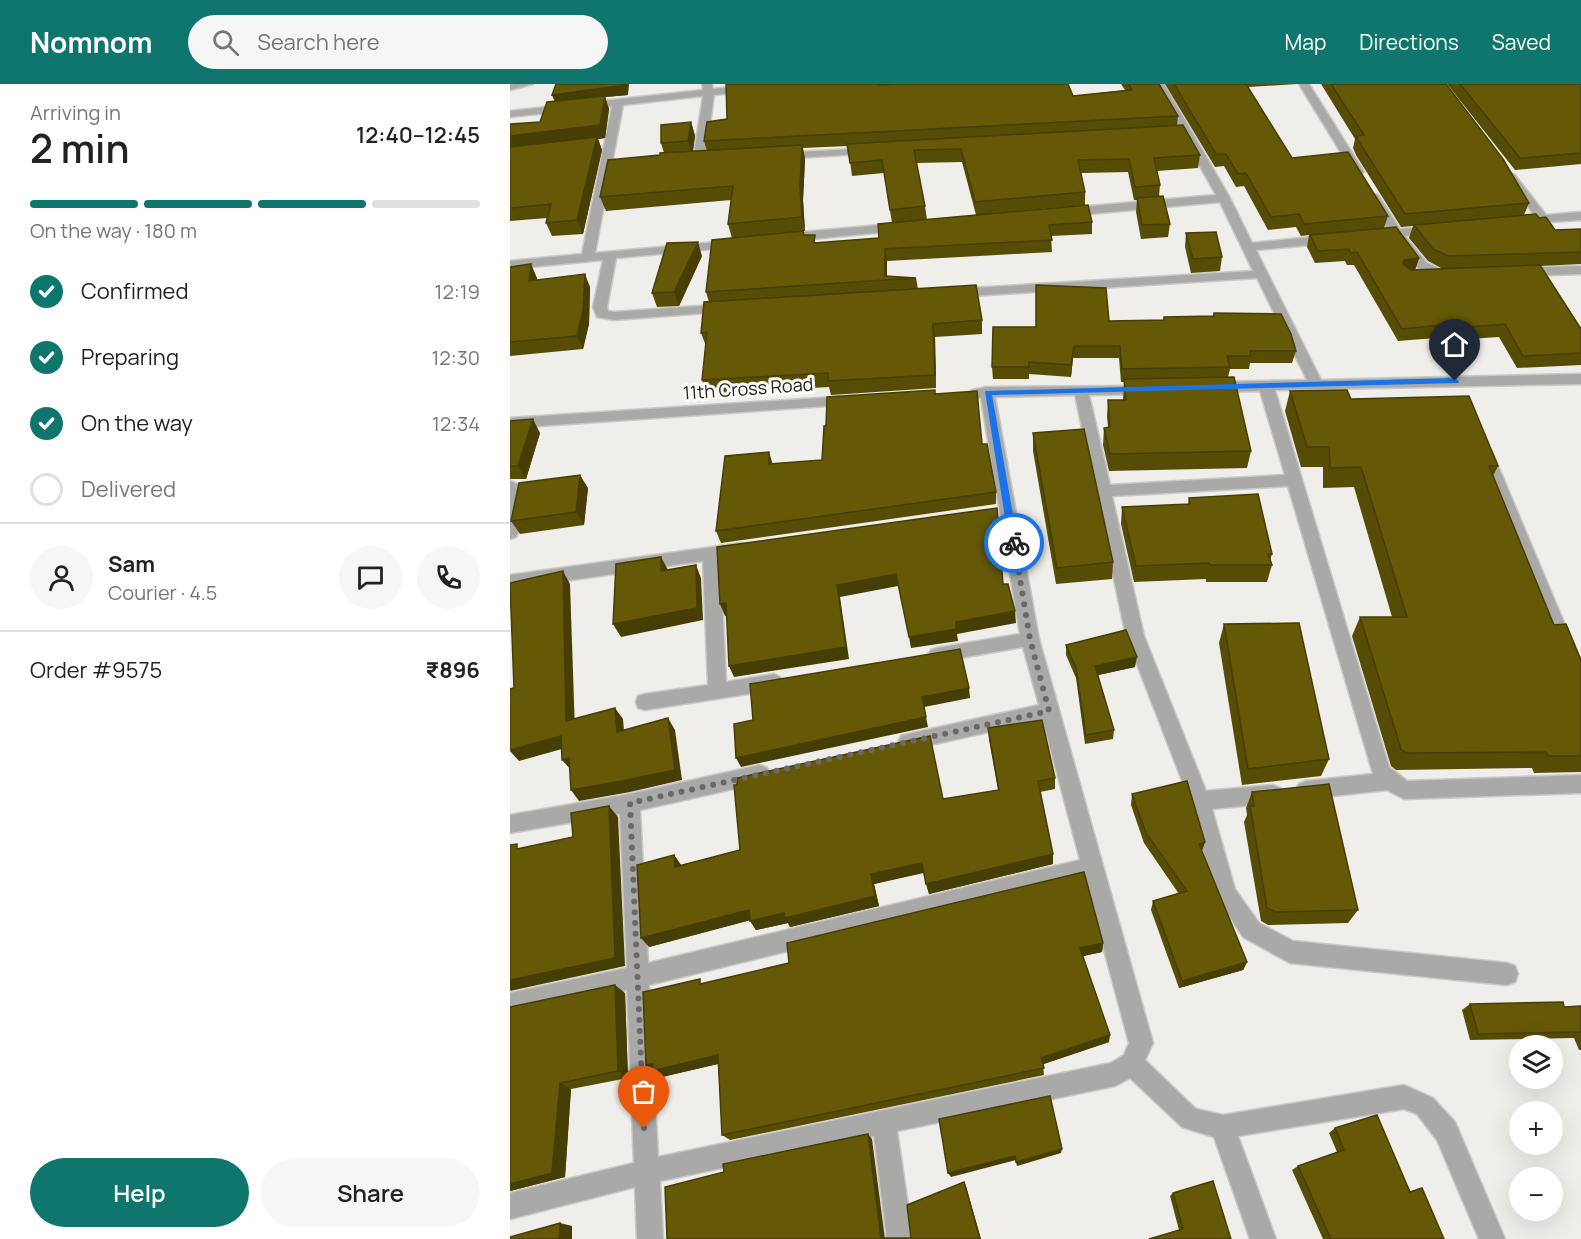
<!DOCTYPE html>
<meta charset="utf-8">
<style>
:root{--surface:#fff;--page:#f6f6f6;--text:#222;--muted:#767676;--line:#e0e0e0;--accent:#0f766e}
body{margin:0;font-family:Manrope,sans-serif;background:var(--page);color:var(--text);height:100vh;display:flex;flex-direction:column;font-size:22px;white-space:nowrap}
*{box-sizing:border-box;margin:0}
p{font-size:20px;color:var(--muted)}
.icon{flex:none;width:33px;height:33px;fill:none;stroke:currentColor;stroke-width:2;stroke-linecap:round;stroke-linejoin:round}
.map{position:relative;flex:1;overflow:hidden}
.panel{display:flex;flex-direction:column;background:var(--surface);width:510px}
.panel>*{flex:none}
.tools{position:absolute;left:999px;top:951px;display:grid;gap:12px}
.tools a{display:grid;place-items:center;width:54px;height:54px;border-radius:50%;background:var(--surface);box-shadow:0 6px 24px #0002;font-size:30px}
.pin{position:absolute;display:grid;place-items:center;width:51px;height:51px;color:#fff;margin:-62px -26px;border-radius:50% 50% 50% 0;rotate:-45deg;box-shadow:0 0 6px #0007}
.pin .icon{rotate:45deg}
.courier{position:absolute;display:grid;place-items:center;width:60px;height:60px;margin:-30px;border:4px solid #1a73e8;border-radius:50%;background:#fff;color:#222;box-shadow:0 2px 8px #0007}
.summary em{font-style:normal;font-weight:600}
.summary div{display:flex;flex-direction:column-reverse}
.summary{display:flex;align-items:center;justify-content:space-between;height:102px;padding:0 30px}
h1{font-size:39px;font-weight:600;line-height:45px}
.bar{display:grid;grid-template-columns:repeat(4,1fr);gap:9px 6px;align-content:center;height:72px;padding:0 30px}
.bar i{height:8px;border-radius:4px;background:var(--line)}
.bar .selected{background:var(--accent)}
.bar p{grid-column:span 4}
.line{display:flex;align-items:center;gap:15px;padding:0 30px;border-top:2px solid var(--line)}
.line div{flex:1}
.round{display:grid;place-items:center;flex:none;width:63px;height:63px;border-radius:32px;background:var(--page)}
ol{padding:0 30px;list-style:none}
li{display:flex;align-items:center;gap:18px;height:66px}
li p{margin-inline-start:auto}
li .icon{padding:6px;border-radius:50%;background:var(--accent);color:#fff;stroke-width:4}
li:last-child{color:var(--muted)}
li i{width:33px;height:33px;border:3px solid var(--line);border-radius:50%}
.action{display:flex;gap:12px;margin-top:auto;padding:12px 30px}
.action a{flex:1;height:69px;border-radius:36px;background:var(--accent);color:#fff;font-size:24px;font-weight:600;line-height:69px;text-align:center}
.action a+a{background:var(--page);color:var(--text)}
header{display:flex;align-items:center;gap:36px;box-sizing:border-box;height:84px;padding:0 30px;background:var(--accent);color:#fff}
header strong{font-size:28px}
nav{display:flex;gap:33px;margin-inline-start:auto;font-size:21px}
.search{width:420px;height:54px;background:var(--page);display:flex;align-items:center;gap:15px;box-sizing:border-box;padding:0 21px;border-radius:33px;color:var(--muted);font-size:22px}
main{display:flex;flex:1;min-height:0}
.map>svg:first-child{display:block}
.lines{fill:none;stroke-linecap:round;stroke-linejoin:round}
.minor-casing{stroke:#cac9c6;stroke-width:3}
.minor{fill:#a9a9a7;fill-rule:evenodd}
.wall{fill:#574c06}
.shaded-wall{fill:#473e05}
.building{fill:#655807;stroke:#473e05;stroke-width:1.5}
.route{fill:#1a73e8}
.done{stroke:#6a6967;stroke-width:6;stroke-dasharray:0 10.8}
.labels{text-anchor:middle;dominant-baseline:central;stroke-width:6;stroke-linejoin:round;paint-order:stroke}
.street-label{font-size:18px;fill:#222221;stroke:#fcfbf8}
</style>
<header>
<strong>Nomnom</strong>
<div class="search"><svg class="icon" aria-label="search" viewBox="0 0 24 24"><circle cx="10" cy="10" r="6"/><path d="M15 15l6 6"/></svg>Search here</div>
<nav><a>Map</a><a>Directions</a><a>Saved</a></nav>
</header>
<main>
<section class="panel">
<div class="summary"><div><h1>2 min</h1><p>Arriving in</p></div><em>12:40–12:45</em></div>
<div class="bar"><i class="selected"></i><i class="selected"></i><i class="selected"></i><i></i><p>On the way · 180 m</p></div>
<ol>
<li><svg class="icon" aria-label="check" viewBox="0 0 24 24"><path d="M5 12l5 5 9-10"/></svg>Confirmed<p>12:19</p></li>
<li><svg class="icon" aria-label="check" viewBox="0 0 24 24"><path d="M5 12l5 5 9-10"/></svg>Preparing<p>12:30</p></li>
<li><svg class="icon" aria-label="check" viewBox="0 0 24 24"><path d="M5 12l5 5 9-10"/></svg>On the way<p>12:34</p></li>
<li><i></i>Delivered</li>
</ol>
<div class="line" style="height:108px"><a class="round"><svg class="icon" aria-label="person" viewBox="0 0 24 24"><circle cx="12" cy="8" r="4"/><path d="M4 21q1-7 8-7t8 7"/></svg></a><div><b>Sam</b><p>Courier · 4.5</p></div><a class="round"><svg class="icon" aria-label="chat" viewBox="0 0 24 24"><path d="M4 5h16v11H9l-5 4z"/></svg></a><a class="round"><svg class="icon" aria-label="phone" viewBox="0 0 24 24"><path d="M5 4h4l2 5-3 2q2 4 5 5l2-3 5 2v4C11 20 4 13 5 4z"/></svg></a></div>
<div class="line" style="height:78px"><div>Order #9575</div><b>₹896</b></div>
<div class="action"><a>Help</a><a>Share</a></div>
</section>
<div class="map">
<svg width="1071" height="1155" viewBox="0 0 1071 1155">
<rect width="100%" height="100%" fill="#efeeea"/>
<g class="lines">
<defs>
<g id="minor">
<path d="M0,0H23L0,6Z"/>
<path d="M192,0H202L203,5L248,0H282L277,3L204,11L195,76L189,79L183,76L193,12L113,21L85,169L229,156L231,159L225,163L106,174L97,223L98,227L104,228L217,220L224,224L222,227L104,236L87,233L83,223L93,176L0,185V177L72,170L102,22L0,33V27L193,6Z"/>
<path d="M644,0H654L720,114L742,159L820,151L826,155L820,159L746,166L811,296L1071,290V300L765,306L879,683L897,697L1071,691V709L894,715L877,706L796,715L789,712L786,706L789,700L796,697L863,690L778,402L602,412L634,552L696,707L763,701L770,704L773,710L770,716L763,719L702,725L725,805L749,839L783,857L997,879L1005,882L1008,890L1005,898L997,901L780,879L733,853L705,810L680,717L616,552L565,311L485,313L529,555L643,959L635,976L686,1025L713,1031L894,1001L923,1014L945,1038L995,1155H969L927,1056L907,1030L894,1025L728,1052L766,1155H740L704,1053L672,1043L620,994L605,1002L387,1047L403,1155H377L364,1052L150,1097L153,1155H127L125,1103L0,1135V1109L124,1079L117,906L0,931V909L117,884L110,730L0,749V731L120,710L250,681L257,684L260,690L257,696L250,699L130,726L138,879L570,776L533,636L398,666L391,664L388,658L391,652L398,650L529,621L513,563L427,578L421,576L418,571L421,566L427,564L510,550L471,314L462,312L460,309L462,306L477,303L642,302L644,305L642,308L637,310L579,311L600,401L775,391L750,307L704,308L697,303L704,298L797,296L747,194L445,213L438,209L445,205L743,187L710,118L557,132L551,128L557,124L706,111ZM575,795L619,959L614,971L601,979L148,1073L139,901Z"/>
<path d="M789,0H799L854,88L852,90H844Z"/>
<path d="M362,64L368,67L366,69L270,75L264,72L270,69Z"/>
<path d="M1000,89L1004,90L1036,131L1071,128V136L1008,140V134L1025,132L994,92Z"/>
<path d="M864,110L868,111L890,145L929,142L931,145L929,148L895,152L917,179L937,188L938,191L937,194C912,199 895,169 883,153L862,154L860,151L862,148L878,146L858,114Z"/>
<path d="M392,139L396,140L398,143L396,146L282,157L276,153L282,149Z"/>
<path d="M1071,182V190L1010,192L1004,188L1010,184Z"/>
<path d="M341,312L348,317L346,320L0,344V334Z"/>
<path d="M975,365L980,366L983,370L1071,579V609L1065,606L1062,601L967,370L970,366Z"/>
<path d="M0,397L12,402L15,411L8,449L6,453L0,455Z"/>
<path d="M232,459L238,461L240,465L238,469L210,474L216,598L264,590L270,593L273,598L270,603L264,606L135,626L128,624L126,618L128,612L135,610L198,601L193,477L0,505V491Z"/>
</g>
</defs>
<use href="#minor" class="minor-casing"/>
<use href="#minor" class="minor"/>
</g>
<g class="wall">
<path d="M216,0H558L563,12L615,6L611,0H649L668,32L667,42L690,71L688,84L647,87L650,101L649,112L660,140L658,153L631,155L626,128L627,116H624L618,88L571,89L575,108V121L466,131L452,78L406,79L415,122L417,136L382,139L374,89L342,92L338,62L293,64L295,75L293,116L295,147L222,154L218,140L221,116L96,127L90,113L154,69L151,59L181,38L185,52L183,67H197L194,57L217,35Z"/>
<path d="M655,0H787L738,3L782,74L878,132L874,144L909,174L905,186L933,185L918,177L899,154L903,142L891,143L846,71L843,64L845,55L811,0H936L1019,119L1014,131L1029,134L1045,146L1071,145V180L1030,182L1071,245V281L1007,284L989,253L928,257L926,254L888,257L844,181H837L835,177L805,179L797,163L799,151L791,152L786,143L758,146L734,102L726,103L714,82L705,83Z"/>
<path d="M937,0H1071V80L1005,86Z"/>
<path d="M42,11H118L95,13L99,25L95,54L88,55L92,66L73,150L42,152L36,139L37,134L0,137V40L30,38L45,17Z"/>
<path d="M582,138V150L541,152L542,168L377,177V192L406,194L408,205L472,236V250L425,253L426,304L321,311L319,303L197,310L192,296L196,262L191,249L199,218L196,208L294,151L307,159L369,154L368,140Z"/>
<path d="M676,149L712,173L710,187L681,189L675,163Z"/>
<path d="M192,172L169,222L147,223L142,209Z"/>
<path d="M0,183L27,194V196L80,203L79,240L73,265L0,272Z"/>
<path d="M704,229L786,267L782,279H740L739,285H720L718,293L741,367L737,384L599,387L593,361L594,344L598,343L597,333L598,316H613L614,298H611L609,274H563L561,293L519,290V295H483L482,283L526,243L599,237L653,236L654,233L703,232Z"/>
<path d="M780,307L841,315L988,382L983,392L1044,541L1071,576V688L1024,689L1022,684L886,686L881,682L842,552L850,533H882L844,403L813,404V383H791L775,327Z"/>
<path d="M426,310L472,360L486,408V420L211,459L206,447L263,380L312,376Z"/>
<path d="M0,337L30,349L16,395H0Z"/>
<path d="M523,349L603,478L602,495L546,500L523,367Z"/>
<path d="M78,404L74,441L10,450L1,437Z"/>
<path d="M679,414L762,470L760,477L762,481L757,498H696V495L624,498L611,440L612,423L678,420Z"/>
<path d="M714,540L819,675L811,692L732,701L709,559Z"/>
<path d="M556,561L625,583L588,591L604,646L603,655L575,660L566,594L556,571Z"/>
<path d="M478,644L545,694V705L530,708L543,780L419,810L414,789L364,800L369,822L280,843L278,839L246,846L240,836L139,863L164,771L171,781L433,715L488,706L479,656Z"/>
<path d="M742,708L848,826L838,839L758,841L751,837L734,738L737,731L736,724Z"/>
<path d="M622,710L695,758L692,767L737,878L733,886L669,904L641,826L643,817L669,810L634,759L621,721Z"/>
<path d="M593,859L592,868L573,872L599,958L533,980L534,991L220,1056L212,1051L208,980L152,993L136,981L194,899Z"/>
<path d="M115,909L118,994L61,1005L55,1093L0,1107V923Z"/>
<path d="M960,920L1054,923L1071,922V966H1069L1064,954L960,956L952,926Z"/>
<path d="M825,1044L900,1108L934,1155H813L782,1086L788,1082L827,1068L819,1049Z"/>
<path d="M663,1109L721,1155L669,1146L660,1112Z"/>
</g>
<g class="shaded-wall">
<path d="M115,0H119L118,11L95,13L99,25L95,54L88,55L92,66L73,150L67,136L0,66V52L90,41L46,20L42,11Z"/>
<path d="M181,38L185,52L182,71L178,57Z"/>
<path d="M292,61L295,75L293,116L295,147L292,133L290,102Z"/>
<path d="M188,158L192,172L169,222L164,208Z"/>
<path d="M375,165L377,177V196L375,192Z"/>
<path d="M909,174L905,186L890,188L894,176Z"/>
<path d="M21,180L27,194L25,211L19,197Z"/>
<path d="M75,190L80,203L79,240L73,265L67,252Z"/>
<path d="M423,240L425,253L426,304L425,291Z"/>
<path d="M564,262L563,274L561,293V281Z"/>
<path d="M23,335L30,349L16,395L8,382Z"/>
<path d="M259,368L263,381L259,380Z"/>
<path d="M70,391L78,404L74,441L66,428Z"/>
<path d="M151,473L158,486L151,487Z"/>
<path d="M186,481L191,494L193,536L111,553L103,540Z"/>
<path d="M53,487L60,500L65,648L56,637Z"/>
<path d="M386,490L388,502L330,513L339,575L224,593L219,582L327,501Z"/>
<path d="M216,519L221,531L215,532L210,520Z"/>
<path d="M505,527L506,539L447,550L448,557L401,564L399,553L446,538Z"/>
<path d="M627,573L625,583L584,592L585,582Z"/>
<path d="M459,604L460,614L414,623L412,613Z"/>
<path d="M105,624L113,635L115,659L107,648Z"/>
<path d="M416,633L418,643L231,683L226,674Z"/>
<path d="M158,634L165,646L172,696L120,708L69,717L61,706Z"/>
<path d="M51,652L59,663L9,677L0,667V666Z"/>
<path d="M59,674L61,686L52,676Z"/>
<path d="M99,722L108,733L115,882L0,907V896Z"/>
<path d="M695,758L691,768L689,760Z"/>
<path d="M543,770V780L419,810L416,800Z"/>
<path d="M164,771L171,781L172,793L165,783Z"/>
<path d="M412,779L415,788L364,800L369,822L280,843L278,839L246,846L240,837L361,790Z"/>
<path d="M239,826L245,835L139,863L131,854Z"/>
<path d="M593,859L592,868L569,873L570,864Z"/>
<path d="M737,878L733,886L669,904L672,897Z"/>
<path d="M105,901L115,909L118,994L108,987Z"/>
<path d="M600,951L599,958L531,981V974Z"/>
<path d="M208,971L216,978L152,993L142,987Z"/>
<path d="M50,999L61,1005L55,1093L0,1107V1100Z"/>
<path d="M358,1050L362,1055L375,1155L371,1154Z"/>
<path d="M552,1065L551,1069L507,1082L506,1078Z"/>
<path d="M505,1072L506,1076L441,1093L438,1089Z"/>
<path d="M454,1098L456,1102L471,1155H470Z"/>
<path d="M50,1139L62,1142V1155H49Z"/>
</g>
<g class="building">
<path d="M46,0H115V1L42,11Z"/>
<path d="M216,0H367L370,1L389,0H558L563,12L622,6L619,0H649L668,32L194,57L197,38L217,35Z"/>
<path d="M664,0H736L782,74L838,68L878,132L794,140L789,130L761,133L736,89L728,90L716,70H706Z"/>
<path d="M821,0H936L993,75L1019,119L895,130L849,58L846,52L854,51Z"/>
<path d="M950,0H1071V69L1010,74Z"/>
<path d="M95,12L90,41L0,52V40L30,38L37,18Z"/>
<path d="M181,38L178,57L151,59V41Z"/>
<path d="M673,41L690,71L644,74L650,101L625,103L619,75L568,76L575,108L465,118L451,65L404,66L415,122L380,126L372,76L340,79L337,60Z"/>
<path d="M87,53L67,136L36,139L41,120L0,124V63Z"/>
<path d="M292,61L290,102L292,133L218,140L223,102L90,113L98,76L150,71V69Z"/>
<path d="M653,112L660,140L632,141L627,114Z"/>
<path d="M578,121L582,138L539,141L542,156L375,165V192L406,194L196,208L202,156L293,147L294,151H305L304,159L369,154L368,140Z"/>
<path d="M1026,130L1029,134L1036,133L1045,146L1071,145V168L938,172L923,165L904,141Z"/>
<path d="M886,143L909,174L894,176L893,180L901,186L1030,181L1071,245V269L1013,272L995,240L933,245L931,241L892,245L847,168L841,169L839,165L808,167L800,151Z"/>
<path d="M706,148L712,173L683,175L676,149Z"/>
<path d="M188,158L164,208L142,209L157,159Z"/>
<path d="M21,180L19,197L75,190L73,227L67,252L0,258V183Z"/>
<path d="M466,201L472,236L423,240L425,291L318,297V289L192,296L197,248L191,249L194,218Z"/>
<path d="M526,201L596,204L599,237L654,236V233L704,232V229L771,230L781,250L786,267H740L741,272H717L720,283L612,285L610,262H564L561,281L519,278V283H482L483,243H526Z"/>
<path d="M724,293L741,367L600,370L594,344L600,343L598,316H616L614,295Z"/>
<path d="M425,306V310L467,307L472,360H477L486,408L206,447L215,372L259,368V380L312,376L314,342H316L317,313Z"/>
<path d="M837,306L841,315L959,312L988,382H979L1044,541L1056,540L1071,576V672H1038L1036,668L896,669L891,665L850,533H897L851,383L820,384L819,363H797L780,307Z"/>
<path d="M23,335L8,382H0V337Z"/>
<path d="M574,345L603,478L547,484L523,349Z"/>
<path d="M70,391L66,428L1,437L9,399Z"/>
<path d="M748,410L762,470H758L762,481H700L699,479L626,482L612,423L680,420L679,414Z"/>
<path d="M487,424L493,500H498L505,527L446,538V545L399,553L386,490L327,501L336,563L219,582L216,519L210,520L207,463Z"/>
<path d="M151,473V487L186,481L187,524L103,540L106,480Z"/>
<path d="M53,487L56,637L105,624L107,648L158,634L165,686L112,697L61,706L59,674L52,676L51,652L0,666V605L4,604L0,499Z"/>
<path d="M789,539L819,675L738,685L714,540Z"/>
<path d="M616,546L627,573L585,582L604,646L576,651L566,584L556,561Z"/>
<path d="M450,565L459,604L412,613L416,633L226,674L224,640L243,636L240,600Z"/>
<path d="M532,636L545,694L528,697L543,770L416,800L412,779L361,790L365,812L275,834L274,829L240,837L239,826L131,854L127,781L164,771L165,783L230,766L224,701H227V694L420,652L433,715L489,706L478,644Z"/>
<path d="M677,697L695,758L689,760L737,878L672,897L643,817L677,807L636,749L622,710Z"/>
<path d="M819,700L848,826L766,828L757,824L740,722H744L742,708Z"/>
<path d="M99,722L105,874L0,896V761L7,760V765L63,753L61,729Z"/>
<path d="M574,788L593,859L570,864L600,951L531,974L534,984L212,1051L208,971L142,987V980L136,981L133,908L190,895V900L279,879L277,859Z"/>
<path d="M105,901L108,987L50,999L42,1089L0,1100V923Z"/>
<path d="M1053,918L1054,923L1071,922V948L968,950L960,920Z"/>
<path d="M540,1012L552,1065L506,1078L505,1072L438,1089L429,1035Z"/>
<path d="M867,1031L900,1108L912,1104L934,1155H821L788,1082L834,1066L825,1044Z"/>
<path d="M358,1050L371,1154H401L397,1121L454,1098L470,1155H157L155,1103L214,1088L213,1080Z"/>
<path d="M703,1097L721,1155H639L673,1145L663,1109Z"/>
<path d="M50,1139L49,1155H0V1153Z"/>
</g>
<path class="route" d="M945,294L949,297L948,299L482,311L508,459L504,462L499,459L475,307Z"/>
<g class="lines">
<path class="done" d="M134,1044L120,719L539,627L520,555L504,459"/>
</g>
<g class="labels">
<g class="street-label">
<text transform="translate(238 304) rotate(-4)">11th Cross Road</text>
</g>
</g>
</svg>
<div class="tools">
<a><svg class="icon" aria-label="layers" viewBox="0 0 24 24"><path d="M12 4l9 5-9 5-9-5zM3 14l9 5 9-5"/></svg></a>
<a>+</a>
<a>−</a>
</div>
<div class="pin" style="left:134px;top:1044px;background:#ea580c"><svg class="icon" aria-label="bag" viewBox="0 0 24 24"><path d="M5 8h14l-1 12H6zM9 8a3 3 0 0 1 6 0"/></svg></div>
<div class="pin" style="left:945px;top:297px;background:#1f2937"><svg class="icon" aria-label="home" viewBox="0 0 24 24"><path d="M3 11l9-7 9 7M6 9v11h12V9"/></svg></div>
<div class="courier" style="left:504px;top:459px"><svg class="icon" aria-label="bike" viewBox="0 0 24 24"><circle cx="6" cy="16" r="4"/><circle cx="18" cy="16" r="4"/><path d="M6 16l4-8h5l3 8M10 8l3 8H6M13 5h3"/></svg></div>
</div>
</main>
